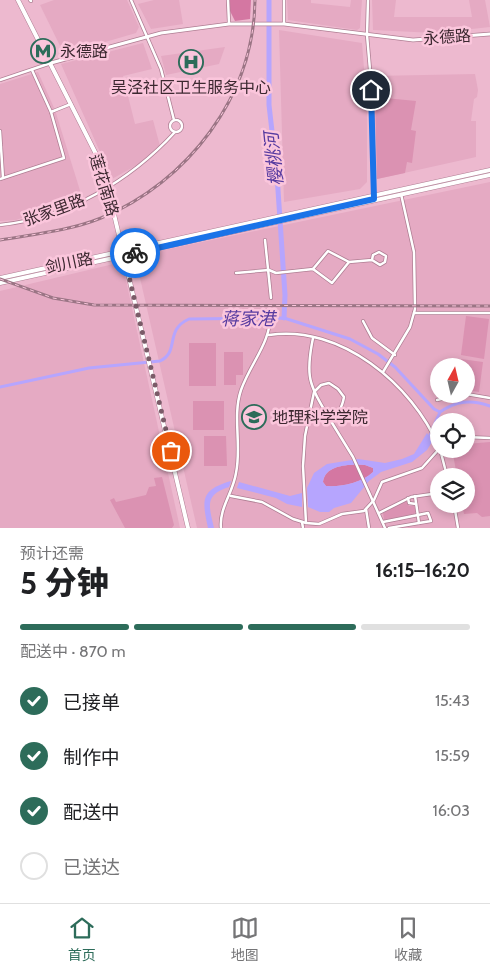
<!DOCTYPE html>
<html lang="zh">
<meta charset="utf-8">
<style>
:root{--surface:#fff;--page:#f2f2f2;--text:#202124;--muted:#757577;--line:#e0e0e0;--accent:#2d6c5a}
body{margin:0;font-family:Cabin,"Noto Sans SC",sans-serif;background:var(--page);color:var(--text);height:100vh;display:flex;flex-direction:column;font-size:19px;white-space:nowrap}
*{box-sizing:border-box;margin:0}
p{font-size:16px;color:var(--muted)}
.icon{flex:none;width:28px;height:28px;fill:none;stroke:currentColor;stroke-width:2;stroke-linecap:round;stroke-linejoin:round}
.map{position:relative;height:528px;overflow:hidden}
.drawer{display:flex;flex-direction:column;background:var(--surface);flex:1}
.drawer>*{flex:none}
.needle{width:32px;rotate:8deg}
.fabs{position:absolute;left:430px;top:358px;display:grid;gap:10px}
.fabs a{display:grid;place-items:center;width:45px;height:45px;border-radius:50%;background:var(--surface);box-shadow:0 2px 8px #0003;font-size:25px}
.pin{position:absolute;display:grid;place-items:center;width:42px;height:42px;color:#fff;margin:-21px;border:2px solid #fff;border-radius:50%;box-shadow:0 1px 5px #0007}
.courier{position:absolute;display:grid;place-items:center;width:50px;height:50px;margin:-25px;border:4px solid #1a73e8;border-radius:50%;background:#fff;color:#222;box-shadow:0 1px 6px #0007}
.headline em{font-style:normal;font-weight:800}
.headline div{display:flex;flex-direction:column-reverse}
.headline{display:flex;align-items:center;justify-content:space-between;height:85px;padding:0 20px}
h1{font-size:32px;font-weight:800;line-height:38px}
.bar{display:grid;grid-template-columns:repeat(4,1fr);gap:8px 5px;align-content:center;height:60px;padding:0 20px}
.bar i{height:6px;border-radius:4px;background:var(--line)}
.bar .on{background:var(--accent)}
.bar p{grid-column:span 4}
ol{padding:0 20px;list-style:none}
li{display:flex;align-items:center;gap:15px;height:55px}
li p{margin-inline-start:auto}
li .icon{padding:5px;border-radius:50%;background:var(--accent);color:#fff;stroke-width:4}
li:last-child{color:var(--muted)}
li i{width:28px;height:28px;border:2px solid var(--line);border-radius:50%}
.tab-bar{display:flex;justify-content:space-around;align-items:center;height:70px;border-top:1px solid var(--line);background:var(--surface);font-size:14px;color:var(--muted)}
.tab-bar a{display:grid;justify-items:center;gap:2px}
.tab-bar .on{color:var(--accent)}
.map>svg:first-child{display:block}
.built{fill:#e5aac3;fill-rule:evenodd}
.green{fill:#db92b2}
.forest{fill:#d477a2}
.water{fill:#b6a5fe;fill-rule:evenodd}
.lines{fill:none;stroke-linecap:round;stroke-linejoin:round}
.canal{stroke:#b6a5fe;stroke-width:3}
.river{stroke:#b6a5fe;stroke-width:5}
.street-casing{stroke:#af7e93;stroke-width:4}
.secondary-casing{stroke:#af7e93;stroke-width:4.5}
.primary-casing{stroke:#af7e93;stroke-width:5}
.street{stroke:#fff;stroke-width:2.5}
.secondary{stroke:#fff;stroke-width:3}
.primary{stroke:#fff;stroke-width:4}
.rail-casing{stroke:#9b7585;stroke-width:3}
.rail{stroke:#fbc6dc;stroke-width:1;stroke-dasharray:4;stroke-linecap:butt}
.done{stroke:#7a5b68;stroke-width:5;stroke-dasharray:0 9}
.route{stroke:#1a73e8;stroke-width:6}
.labels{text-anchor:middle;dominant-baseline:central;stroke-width:5;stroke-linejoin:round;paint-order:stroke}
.street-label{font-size:16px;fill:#3c2830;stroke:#fbc6dc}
.poi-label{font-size:16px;fill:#3c2830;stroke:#fbc6dc;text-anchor:start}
.water-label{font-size:18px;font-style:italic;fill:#573ba0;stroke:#fbc6dc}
</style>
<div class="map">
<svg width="490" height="528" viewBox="0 0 490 528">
<rect width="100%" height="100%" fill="#edb9cf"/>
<g class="built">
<path d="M54,0H127L139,27L136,33L64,54L40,5Z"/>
<path d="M154,0H179L183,24L151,29L138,4Z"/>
<path d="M287,0H311V3L350,7L351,0H362L360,28L357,30L288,20Z"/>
<path d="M372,0H396L394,17H472L469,0H485L490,27L435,33L373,30Z"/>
<path d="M279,30L362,43L367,108V182L360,189L284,202Z"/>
<path d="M143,43L152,69L123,76L135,124L153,120L160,146L151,157L112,179L61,64Z"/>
<path d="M225,47L219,64L166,75L161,56Z"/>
<path d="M38,72L55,110L82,197L16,220L0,221V84Z"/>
<path d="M475,74L478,90L477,97L474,99L471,121H476V157L377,179L374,76Z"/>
<path d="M490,182V528H197L135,256ZM439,366H466V394H439ZM439,421H466V449H439ZM439,476H466V504H439Z"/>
<path d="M122,262L180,528H0V291Z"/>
</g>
<g class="green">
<path d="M375,97L416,101L411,130L416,131L412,163L407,162L405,173L377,179Z"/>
<path d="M466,316L489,319L484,359L461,355Z"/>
<rect x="189" y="343" width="27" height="43"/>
<path d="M224,352H243V375H236V385H224Z"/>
<path d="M461,359L483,362L479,392L466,390V366H460Z"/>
<rect x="193" y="401" width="31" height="29"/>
<path d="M204,436H226L227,466H204Z"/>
<path d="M490,442V516L482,517L477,513L464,514L462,504H466V476H457L452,449H466V444Z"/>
<path d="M162,477L174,525L172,528H125L110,500L114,498L116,502L146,495L149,487L156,486L154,478Z"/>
<path d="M406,501L409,506H414L416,511L414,514L384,520L383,513Z"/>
</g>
<g class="forest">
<path d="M230,0H251L250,19L235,21L230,11Z"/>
<path d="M365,465L373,468V472C361,483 342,487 326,486L323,482C325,464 351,464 365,465Z"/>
</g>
<g class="water">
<path d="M427,433L432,442L427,450L412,462L381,472L369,481L351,503L334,508L329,512H320L308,507L307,488L314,473L327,464L358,459L385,463L402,459L414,454ZM365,465L373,468V472C361,483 342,487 326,486L323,482C325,464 351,464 365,465Z"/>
<path d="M231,481L229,487C204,495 209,506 214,528H208C202,500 200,490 231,481Z"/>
<path d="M239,482L290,496L302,493V507L287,504L276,498L237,488Z"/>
</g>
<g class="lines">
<g class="canal">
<path d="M0,387L89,368L160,361C180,352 164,330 189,319L284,318L350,339L378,354L395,367L434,409L440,412C456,401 471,399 490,406"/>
<path d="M428,439L440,412"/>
</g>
<path class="river" d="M269,0V105L277,175L285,295L284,318"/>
<defs>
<g id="street">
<path d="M30,0L31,1"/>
<path d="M131,0L161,69L174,120"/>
<path d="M228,0L229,23"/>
<path d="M368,0L367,35L372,93L374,196"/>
<path d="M284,23V0"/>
<path d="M32,70L51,112L71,104"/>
<path d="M0,80L51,63"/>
<circle cx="176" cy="126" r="6"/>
<path d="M0,131L1,147"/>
<path d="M1,147L3,178"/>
<path d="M0,179L64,158L51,112"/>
<path d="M0,225C67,218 130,181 175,132"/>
<path d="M265,240L271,298"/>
<path d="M313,269L328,251L349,262L372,260L380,265L385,262L386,256L379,252L373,255L372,260"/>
<path d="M236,273L269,270L276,273L313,269L332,283L349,262"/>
<path d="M414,313H490"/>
<path d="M363,321L372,338L395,355"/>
<path d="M269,335C340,324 412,384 439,447"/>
<path d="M313,338C305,377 309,384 329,418"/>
<path d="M383,372L410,327L415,309L414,252L401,194"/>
<path d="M466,394L490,398"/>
<path d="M437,400L462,394"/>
<path d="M466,437L490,438"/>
<path d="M440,449L447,476"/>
<path d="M231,496L262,502L293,519L306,523L319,524L342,514L364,511L374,500L382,482L422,468L439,449"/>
<path d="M415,496L419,523"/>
<path d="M408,498L409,503L416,504"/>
<path d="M454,504L458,528"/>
<path d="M366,509L369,528"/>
<path d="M379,513L411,497L439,493"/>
<path d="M302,522L303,528"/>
<path d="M383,522L428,513L431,521L389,528"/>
<path d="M306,523L303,466L305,436L314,392L321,385L329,383L338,389L344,397C342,408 339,413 329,418L353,457L385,528"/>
<path d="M221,528C219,508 233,493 236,473C242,445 232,417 241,390C252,360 270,345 271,312"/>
</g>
<path id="secondary" d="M51,63L161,33L229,24H284L413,40L490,34"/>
<g id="primary">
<path d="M18,0L97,156L109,193L188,528"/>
<path d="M0,278L490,170"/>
<path d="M0,283L490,175"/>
</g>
</defs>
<use href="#street" class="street-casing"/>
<use href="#secondary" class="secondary-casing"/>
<use href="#primary" class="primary-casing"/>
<use href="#street" class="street"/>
<use href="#secondary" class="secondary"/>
<use href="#primary" class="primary"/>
<defs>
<g id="rail">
<path d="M0,240C34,234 69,231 101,218C188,182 254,96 255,0"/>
<path d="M0,279L53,298L94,305L490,306"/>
</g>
</defs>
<use href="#rail" class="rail-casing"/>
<use href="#rail" class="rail"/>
</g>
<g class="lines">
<path class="done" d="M135,253L124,256L171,451"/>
<path class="route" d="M135,253L374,199L371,90"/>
</g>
<defs>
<symbol id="metro-ring" viewBox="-11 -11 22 22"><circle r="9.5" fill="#fbc6dc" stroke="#2d6c5a" stroke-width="1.5"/><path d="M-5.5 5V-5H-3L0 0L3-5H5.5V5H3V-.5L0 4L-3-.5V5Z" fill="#2d6c5a"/></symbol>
<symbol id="hospital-ring" viewBox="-11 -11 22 22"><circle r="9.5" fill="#fbc6dc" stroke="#2d6c5a" stroke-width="1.5"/><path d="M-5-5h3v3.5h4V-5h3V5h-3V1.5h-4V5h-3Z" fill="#2d6c5a"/></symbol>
<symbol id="university-ring" viewBox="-11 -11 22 22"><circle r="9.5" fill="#fbc6dc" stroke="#2d6c5a" stroke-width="1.5"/><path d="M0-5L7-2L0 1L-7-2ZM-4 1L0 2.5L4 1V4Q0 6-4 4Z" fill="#2d6c5a"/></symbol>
</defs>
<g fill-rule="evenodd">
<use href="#metro-ring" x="29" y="37" width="28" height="28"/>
<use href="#hospital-ring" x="177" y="48" width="28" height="28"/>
<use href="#university-ring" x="240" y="403" width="28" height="28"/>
</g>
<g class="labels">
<g class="street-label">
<text transform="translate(447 37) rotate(-4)">永德路</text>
<text transform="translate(104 185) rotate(73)">莲花南路</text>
<text transform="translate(54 210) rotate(-20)">张家里路</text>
<text transform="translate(69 263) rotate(-12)">剑川路</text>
</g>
<g class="poi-label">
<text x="60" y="51">永德路</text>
<text x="191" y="87" text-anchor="middle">吴泾社区卫生服务中心</text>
<text x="272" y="417">地理科学学院</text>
</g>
<g class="water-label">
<text transform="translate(274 159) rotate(-96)">樱桃河</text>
<text x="248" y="319">蒋家港</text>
</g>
</g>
</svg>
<div class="fabs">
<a><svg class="needle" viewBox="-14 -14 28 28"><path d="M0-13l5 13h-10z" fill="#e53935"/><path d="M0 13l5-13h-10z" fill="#757577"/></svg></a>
<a><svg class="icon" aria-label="locate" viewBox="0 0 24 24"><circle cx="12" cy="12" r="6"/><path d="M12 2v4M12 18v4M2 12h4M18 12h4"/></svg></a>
<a><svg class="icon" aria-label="layers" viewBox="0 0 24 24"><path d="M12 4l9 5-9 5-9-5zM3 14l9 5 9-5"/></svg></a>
</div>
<div class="pin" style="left:171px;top:451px;background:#ea580c"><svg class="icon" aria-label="bag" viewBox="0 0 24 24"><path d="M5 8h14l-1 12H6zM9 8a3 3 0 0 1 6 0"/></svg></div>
<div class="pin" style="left:371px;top:90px;background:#1f2937"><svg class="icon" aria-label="home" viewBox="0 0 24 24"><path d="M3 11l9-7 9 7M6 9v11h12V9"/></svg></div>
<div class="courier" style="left:135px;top:253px"><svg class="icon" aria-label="bike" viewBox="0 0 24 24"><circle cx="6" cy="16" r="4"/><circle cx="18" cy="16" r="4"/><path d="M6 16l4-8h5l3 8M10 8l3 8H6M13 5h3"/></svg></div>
</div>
<section class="drawer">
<div class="headline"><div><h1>5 分钟</h1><p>预计还需</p></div><em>16:15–16:20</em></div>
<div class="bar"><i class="on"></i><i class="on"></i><i class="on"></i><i></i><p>配送中 · 870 m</p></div>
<ol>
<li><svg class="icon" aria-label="check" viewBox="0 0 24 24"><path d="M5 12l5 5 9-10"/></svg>已接单<p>15:43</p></li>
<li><svg class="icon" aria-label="check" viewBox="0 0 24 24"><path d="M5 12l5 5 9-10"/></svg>制作中<p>15:59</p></li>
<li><svg class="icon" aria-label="check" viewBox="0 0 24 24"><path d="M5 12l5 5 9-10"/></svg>配送中<p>16:03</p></li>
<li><i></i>已送达</li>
</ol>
</section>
<nav class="tab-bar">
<a class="on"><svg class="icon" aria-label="home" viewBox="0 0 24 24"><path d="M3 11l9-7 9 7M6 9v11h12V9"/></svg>首页</a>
<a><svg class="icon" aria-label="map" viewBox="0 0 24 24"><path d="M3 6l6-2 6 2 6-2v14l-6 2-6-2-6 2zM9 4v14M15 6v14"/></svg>地图</a>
<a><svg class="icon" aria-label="saved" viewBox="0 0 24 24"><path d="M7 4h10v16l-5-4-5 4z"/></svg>收藏</a>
</nav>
